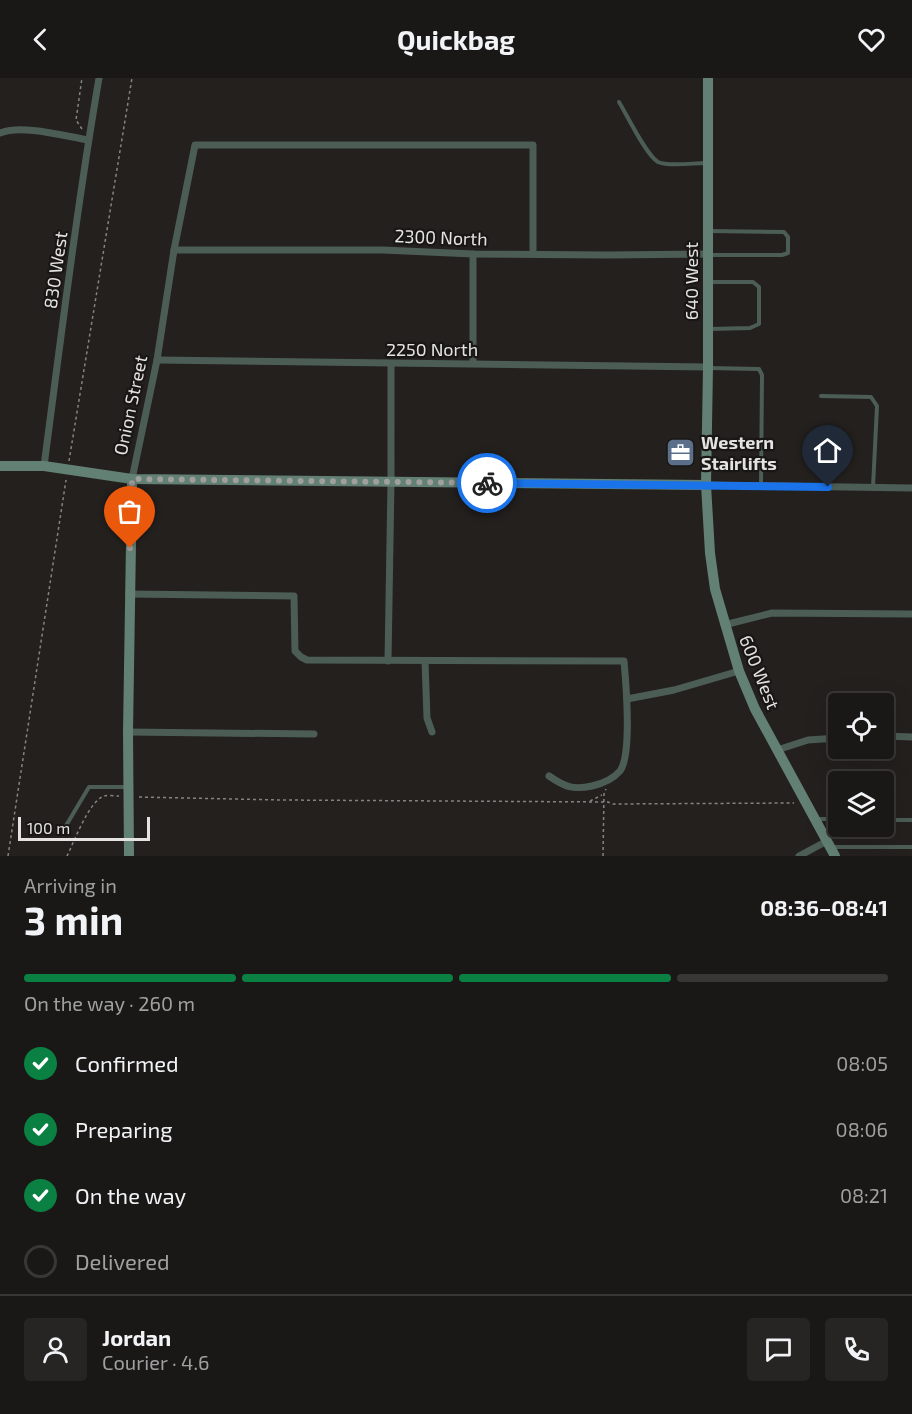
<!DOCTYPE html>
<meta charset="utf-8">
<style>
:root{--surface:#1a1816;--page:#272523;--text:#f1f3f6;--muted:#9fa0a1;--line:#383735;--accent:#0b8043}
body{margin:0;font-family:"Exo 2",sans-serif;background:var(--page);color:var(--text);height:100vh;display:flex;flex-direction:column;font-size:22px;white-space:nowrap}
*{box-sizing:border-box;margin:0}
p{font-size:20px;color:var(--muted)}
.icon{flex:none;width:33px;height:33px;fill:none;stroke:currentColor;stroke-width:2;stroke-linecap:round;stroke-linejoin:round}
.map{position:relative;height:778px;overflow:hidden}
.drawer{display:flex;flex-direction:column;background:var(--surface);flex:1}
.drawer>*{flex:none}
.fabs{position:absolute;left:828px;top:615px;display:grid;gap:12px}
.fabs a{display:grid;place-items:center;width:66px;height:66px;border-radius:6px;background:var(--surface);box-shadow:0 6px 24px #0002,0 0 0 2px var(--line);font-size:30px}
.scale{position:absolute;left:18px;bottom:15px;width:132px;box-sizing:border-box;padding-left:6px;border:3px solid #e5e3e2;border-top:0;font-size:16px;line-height:21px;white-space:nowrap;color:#e5e3e2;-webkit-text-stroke:4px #191715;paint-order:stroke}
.pin{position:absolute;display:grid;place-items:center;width:51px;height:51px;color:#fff;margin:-62px -26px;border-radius:50% 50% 50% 0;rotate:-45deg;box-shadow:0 0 6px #0007}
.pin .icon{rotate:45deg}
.courier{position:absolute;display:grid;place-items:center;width:60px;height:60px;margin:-30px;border:4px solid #1a73e8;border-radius:50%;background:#fff;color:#222;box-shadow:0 2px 8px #0007}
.overview em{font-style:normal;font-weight:700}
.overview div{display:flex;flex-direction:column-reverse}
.overview{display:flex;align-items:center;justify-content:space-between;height:102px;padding:0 24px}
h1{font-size:39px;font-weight:700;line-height:45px}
.bar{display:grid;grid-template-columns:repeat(4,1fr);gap:9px 6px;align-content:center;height:72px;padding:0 24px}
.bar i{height:8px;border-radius:4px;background:var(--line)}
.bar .selected{background:var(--accent)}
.bar p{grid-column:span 4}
.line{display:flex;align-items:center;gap:15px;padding:0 24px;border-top:2px solid var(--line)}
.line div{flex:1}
.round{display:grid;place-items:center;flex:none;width:63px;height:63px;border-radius:6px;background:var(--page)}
ol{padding:0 24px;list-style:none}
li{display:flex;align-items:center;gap:18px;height:66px}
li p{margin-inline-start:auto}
li .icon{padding:6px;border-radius:50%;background:var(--accent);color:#fff;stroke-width:4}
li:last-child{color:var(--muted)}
li i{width:33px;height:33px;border:3px solid var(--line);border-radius:50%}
header{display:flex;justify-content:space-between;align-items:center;height:78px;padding:0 24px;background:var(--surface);font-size:27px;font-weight:700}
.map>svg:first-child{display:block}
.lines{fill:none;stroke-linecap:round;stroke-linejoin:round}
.path{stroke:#868482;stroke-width:1.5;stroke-dasharray:3 3;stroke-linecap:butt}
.lane{stroke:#4c5d56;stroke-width:4}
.street{stroke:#4c5d56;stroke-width:7}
.secondary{stroke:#638074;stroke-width:10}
.done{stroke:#a19f9d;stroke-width:6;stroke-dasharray:0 10.8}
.route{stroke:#1a73e8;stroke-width:8}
.labels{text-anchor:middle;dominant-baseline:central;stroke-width:4.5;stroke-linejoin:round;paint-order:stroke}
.street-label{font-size:18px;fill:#e5e3e2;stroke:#191715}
.poi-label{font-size:18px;font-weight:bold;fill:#e5e3e2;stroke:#191715;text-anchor:start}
</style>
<header><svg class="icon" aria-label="back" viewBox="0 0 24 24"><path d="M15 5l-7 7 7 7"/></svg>Quickbag<svg class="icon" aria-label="heart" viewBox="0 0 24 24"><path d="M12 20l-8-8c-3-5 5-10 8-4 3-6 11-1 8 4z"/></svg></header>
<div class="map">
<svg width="912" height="778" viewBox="0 0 912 778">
<rect width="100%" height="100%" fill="#23201e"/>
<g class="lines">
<g class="path">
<path d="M82,51L76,42L82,0"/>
<path d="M69,383L132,0"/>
<path d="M139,719L282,722L608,724L613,726L794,725"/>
<path d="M590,723L602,717"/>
<path d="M8,778L66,402"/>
<path d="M67,778C74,764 89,723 104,718C108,717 115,718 119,718"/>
<path d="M603,778L604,716L606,711"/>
</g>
<g class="lane">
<path d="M619,24C627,37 646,77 658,84C668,89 694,85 705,85"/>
<path d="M709,153L784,154L788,159V175L782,177H709"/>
<path d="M709,204H753L759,209V246L750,250L709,251"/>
<path d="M708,290L759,291L762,297L761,408"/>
<path d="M821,318L871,319L877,328L873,409"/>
<path d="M816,741H838"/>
<path d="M884,742H912"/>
<path d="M64,751L89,709H127"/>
<path d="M831,769H912"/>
</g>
<g class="street">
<path d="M0,55C22,46 64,58 88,62"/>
<path d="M174,172H383L473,176L608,177L708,176"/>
<path d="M473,176V285"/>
<path d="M157,282L708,289"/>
<path d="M44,388C61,259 77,129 99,0"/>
<path d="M132,401L157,282L174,172L195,67H533V176"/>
<path d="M706,407L912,410"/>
<path d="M129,516L294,518L295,573L301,579L307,582L624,583C626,605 632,677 620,693C613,701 601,706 592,708C573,712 565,709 549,698"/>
<path d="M724,547L772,535L912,536"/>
<path d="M388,583L391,404V286"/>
<path d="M425,583L427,640L432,654"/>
<path d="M627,621L674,612L739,593"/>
<path d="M128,654L314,656"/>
<path d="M884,658L912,659"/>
<path d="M777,672L808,662L838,660"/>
<path d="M799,778L827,763"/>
</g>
<g class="secondary">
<path d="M708,0V289L706,407L710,475L715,511L739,593L755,631L835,778"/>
<path d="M0,388H44L132,401L706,407"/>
<path d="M129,778L128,654L132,401"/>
</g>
</g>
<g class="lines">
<path class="done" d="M130,470L132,401L487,405"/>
<path class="route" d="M487,405L828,409"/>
</g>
<defs>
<symbol id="office-square" viewBox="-11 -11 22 22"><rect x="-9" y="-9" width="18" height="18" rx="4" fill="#5c6f8a" stroke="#191715"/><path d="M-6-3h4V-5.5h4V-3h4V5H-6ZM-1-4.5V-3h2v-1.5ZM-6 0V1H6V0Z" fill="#fff"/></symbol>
</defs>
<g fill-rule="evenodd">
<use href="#office-square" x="664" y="358" width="33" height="33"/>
</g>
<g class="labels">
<g class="street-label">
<text transform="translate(441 159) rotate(2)">2300 North</text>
<text transform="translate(55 192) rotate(-82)">830 West</text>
<text transform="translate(691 203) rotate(-90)">640 West</text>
<text x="432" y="271">2250 North</text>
<text transform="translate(130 327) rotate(-78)">Onion Street</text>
<text transform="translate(760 594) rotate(68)">600 West</text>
</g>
<g class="poi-label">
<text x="701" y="364">Western<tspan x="701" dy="21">Stairlifts</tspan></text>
</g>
</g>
</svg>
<div class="fabs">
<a><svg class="icon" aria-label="locate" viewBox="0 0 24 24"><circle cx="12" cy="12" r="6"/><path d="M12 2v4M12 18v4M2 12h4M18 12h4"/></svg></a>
<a><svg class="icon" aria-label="layers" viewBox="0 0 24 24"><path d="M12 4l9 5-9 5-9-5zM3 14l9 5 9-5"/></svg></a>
</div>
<div class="scale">100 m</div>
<div class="pin" style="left:130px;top:470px;background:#ea580c"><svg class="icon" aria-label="bag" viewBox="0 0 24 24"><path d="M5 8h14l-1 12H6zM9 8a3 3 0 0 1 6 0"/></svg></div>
<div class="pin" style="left:828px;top:409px;background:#1f2937"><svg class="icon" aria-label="home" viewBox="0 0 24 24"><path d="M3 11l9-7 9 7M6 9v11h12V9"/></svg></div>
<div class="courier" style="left:487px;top:405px"><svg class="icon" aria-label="bike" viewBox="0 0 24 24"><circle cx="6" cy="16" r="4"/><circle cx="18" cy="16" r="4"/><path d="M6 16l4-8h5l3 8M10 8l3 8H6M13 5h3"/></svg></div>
</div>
<section class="drawer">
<div class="overview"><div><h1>3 min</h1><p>Arriving in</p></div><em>08:36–08:41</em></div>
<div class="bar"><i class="selected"></i><i class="selected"></i><i class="selected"></i><i></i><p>On the way · 260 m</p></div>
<ol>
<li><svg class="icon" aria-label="check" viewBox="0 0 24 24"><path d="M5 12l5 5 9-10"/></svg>Confirmed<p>08:05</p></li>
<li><svg class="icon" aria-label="check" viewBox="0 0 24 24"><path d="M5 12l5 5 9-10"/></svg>Preparing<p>08:06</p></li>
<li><svg class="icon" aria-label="check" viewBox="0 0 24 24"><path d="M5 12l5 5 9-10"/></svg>On the way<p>08:21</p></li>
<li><i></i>Delivered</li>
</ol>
<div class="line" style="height:108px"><a class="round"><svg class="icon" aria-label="person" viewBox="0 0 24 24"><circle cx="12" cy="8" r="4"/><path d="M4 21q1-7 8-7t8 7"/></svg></a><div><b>Jordan</b><p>Courier · 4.6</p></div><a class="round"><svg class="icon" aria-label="chat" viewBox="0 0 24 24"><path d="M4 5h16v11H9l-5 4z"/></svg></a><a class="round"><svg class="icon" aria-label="phone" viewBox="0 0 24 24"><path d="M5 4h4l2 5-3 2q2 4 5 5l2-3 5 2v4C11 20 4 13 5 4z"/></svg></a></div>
</section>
